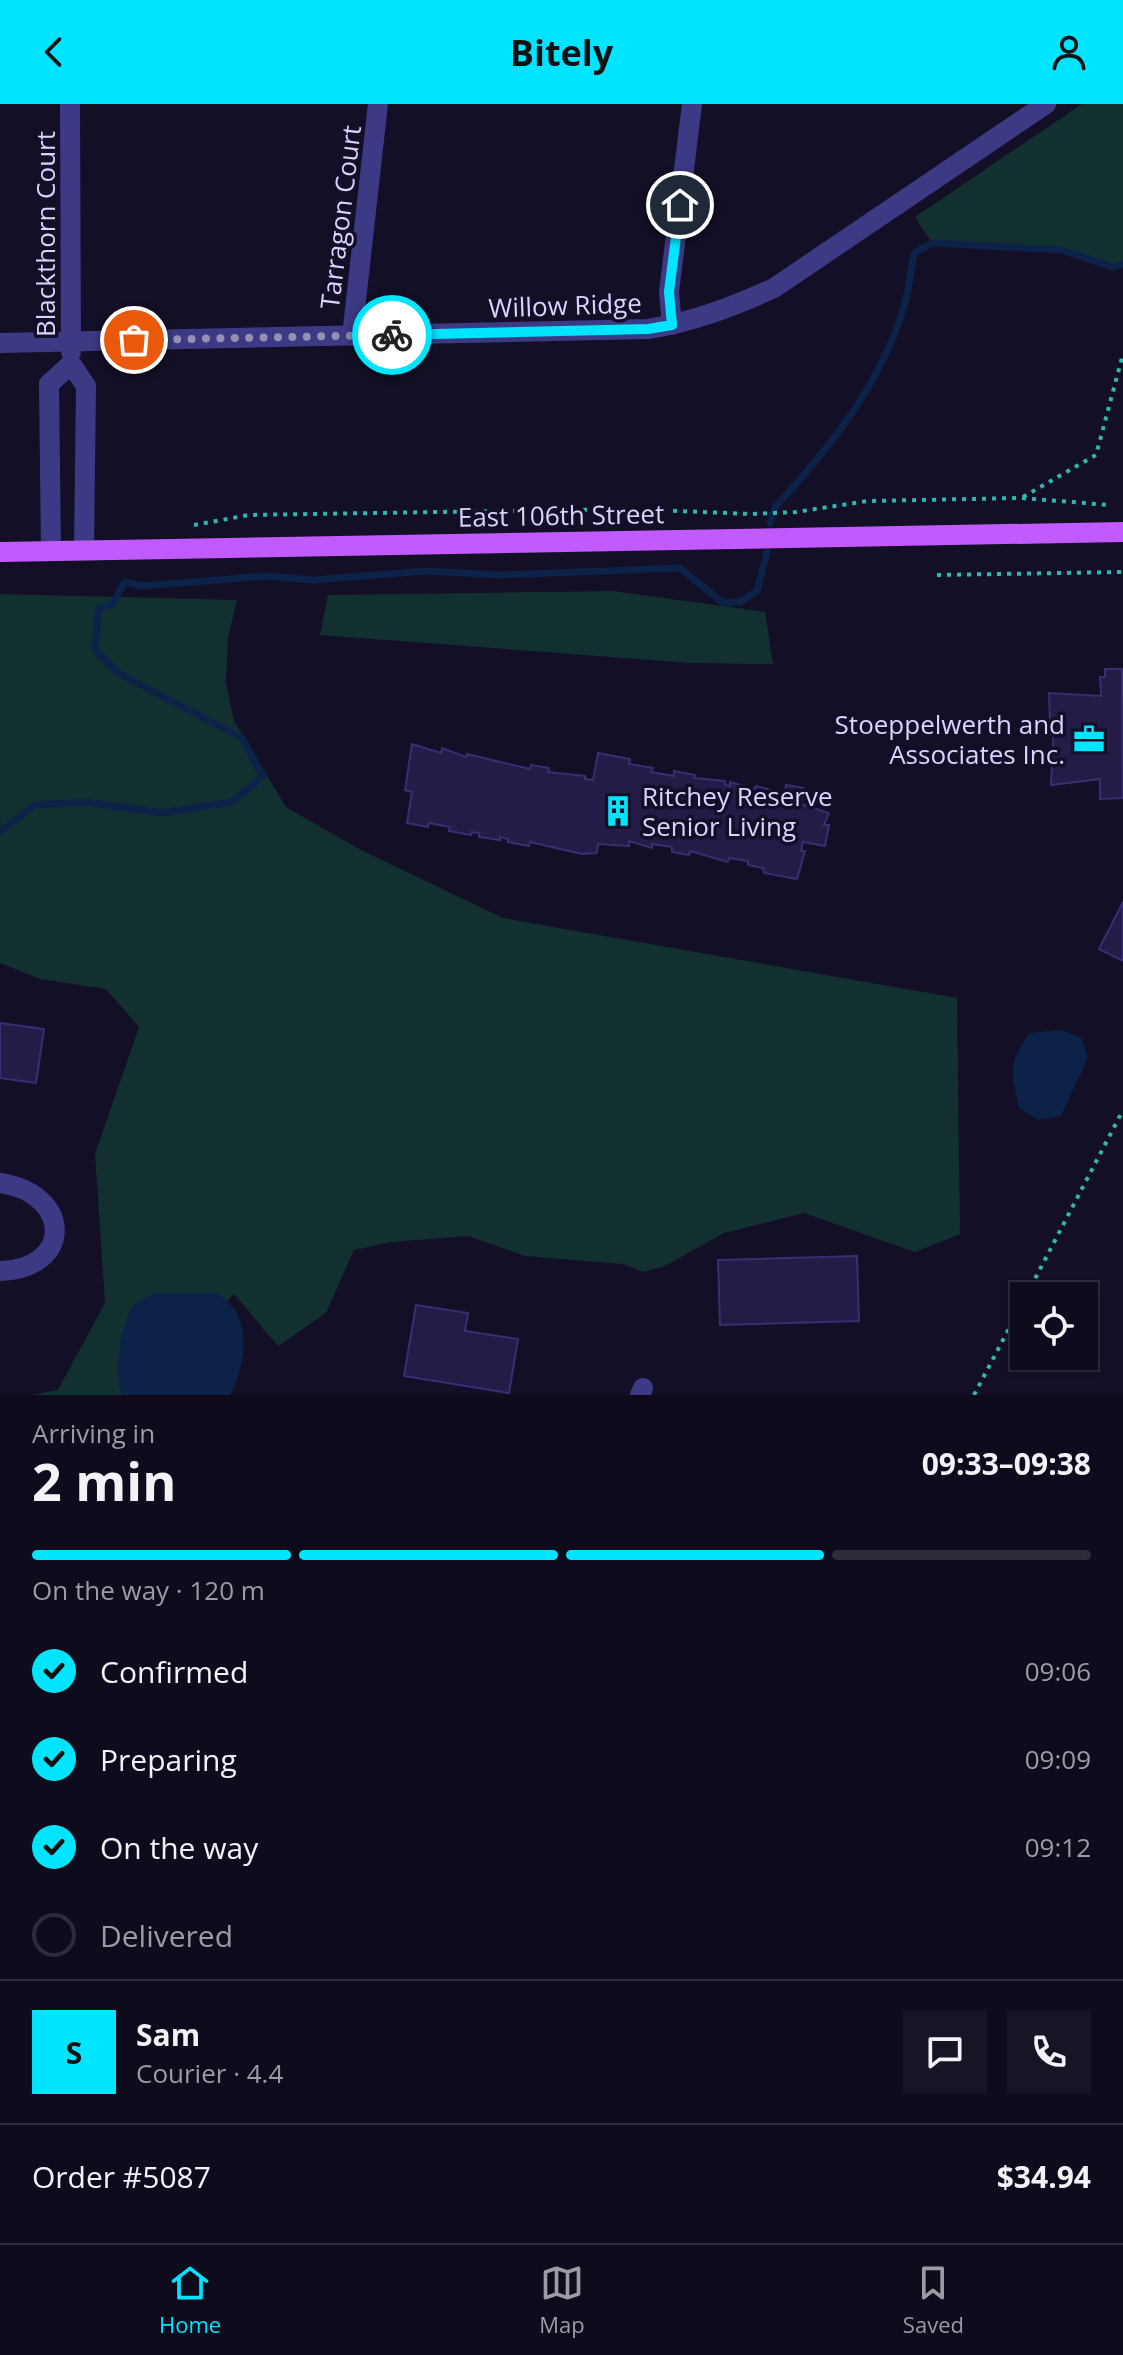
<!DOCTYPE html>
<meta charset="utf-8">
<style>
:root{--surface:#0e0b1c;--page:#171425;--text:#f1f3f6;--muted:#9b9ba3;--line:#2e2b3b;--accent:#00e5ff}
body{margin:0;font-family:"Open Sans",sans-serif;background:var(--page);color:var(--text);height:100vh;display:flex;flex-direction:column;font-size:30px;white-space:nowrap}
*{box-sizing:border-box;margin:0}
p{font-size:26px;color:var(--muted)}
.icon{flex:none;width:44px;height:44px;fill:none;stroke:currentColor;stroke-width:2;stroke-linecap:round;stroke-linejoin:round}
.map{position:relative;height:1291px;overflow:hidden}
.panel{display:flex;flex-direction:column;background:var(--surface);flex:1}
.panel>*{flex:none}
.fabs{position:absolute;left:1010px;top:1178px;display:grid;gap:16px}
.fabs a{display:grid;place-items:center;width:88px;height:88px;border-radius:0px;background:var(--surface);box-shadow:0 2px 6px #0004,0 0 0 2px var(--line);font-size:40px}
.pin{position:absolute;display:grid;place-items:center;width:68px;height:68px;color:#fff;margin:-34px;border:4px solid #fff;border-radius:50%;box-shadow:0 2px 8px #0007}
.courier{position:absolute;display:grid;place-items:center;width:80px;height:80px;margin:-40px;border:6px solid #00e5ff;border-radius:50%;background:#fff;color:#222;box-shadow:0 2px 10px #0007}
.head em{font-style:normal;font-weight:700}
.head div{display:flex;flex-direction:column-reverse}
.head{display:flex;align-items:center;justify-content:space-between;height:136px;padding:0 32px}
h1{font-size:52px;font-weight:700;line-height:60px}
.bar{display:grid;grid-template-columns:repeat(4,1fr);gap:12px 8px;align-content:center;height:96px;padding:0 32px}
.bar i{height:10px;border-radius:6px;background:var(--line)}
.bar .active{background:var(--accent)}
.bar p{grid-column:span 4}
.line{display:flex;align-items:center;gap:20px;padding:0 32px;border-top:2px solid var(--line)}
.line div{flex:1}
.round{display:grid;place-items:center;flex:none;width:84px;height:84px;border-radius:0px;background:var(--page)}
ol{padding:0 32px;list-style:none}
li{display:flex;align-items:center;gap:24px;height:88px}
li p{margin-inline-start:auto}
li .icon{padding:8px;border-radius:50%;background:var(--accent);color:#111;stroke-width:4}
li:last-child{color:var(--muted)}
li i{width:44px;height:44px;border:4px solid var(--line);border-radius:50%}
header{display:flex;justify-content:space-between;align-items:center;height:104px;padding:0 32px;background:var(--accent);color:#111;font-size:36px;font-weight:700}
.dock{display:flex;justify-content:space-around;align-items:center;height:112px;border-top:2px solid var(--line);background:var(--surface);font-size:22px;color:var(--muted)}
.dock a{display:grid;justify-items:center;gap:4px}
.dock .active{color:var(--accent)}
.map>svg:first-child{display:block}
.green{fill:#12302f}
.water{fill:#0c2248}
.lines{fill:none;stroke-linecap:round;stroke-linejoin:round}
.stream{stroke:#0c2248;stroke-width:7}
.building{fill:#241b47;stroke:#3b2d73;stroke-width:2}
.path{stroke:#2fb8b0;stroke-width:4;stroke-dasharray:4 6;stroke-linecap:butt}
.minor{stroke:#3d3a85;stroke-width:20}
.major{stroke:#c25bff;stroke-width:20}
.done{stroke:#948fb3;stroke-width:8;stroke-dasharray:0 14.4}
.route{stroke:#00e5ff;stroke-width:10}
.labels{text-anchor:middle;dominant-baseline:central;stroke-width:7;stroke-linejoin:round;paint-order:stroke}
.street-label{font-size:26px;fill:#d9d4ff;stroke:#130f26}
.poi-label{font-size:26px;fill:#d9d4ff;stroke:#130f26;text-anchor:end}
</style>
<header><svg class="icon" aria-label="back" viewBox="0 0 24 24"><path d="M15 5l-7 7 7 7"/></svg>Bitely<svg class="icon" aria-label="person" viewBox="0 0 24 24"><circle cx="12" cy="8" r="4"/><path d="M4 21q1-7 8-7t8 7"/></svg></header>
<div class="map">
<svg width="1123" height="1291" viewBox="0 0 1123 1291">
<rect width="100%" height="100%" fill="#130f26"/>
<g class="green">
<path d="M1082,0H1123V160L1113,163L1062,146L932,139L915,113Z"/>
<path d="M613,487L765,508L773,560L691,559L320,531L328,491Z"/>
<path d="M0,490L237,496L228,534L226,579L234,617L286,703L359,745L503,814L957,894L960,1130L915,1148L804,1109L724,1129L665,1162L643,1168L623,1160L525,1152L468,1132L391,1138L354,1146L326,1209L278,1242L234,1190L172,1256L165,1291H31L58,1286L105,1199L95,1050L139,923L106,885L40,875L0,859Z"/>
</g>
<g class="water">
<path d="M1061,926L1082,934L1088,953L1061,1012L1038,1016L1019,1004C1011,971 1008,956 1030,929Z"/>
<path d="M156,1189H219C225,1196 236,1205 239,1214C249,1237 241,1271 230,1291H122C113,1272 120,1219 133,1202C138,1196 150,1192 156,1189Z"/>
</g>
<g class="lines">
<g class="stream">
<path d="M770,419L775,403C828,346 878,284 902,209C909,190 910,169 914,149L932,139L1062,146L1113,163L1123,160"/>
<path d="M0,728L34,701L85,698L162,709L232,698L263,672L242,634L118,569L95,546L98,506L112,500L125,478L142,482L267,472L313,476L426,467L500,471L680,464L723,499L740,498L757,487L767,448"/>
</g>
</g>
<g class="building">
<path d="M1105,565H1122L1123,694L1100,695V675L1051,681L1054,617H1050L1049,589L1101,592L1100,573H1105Z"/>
<path d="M412,640L441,649L442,644L466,653L467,650L530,665L531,661L549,664L548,668L585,672V675L593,676L598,649L630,655L629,660L653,664L651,668L674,672V667L695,671L694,674L725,677V681L730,682V678L755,685L756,682L785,690L786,681L804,684L801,700L829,709L824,721H829L825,742L803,738L801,747H805L797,775L764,769L763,764L748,761V757L729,754L728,758L690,747L689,751L672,748V743L652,740V744L629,737V742L598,740L597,749L582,750L530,738L529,742L508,738V735L500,733V736L479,733V729L472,728L471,731L449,727L450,723L429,719L428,723L407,719L412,688L405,686Z"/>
<path d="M1123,798V857L1099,845Z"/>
<path d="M0,919L44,925L36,979L0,974Z"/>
<path d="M857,1152L859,1217L720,1221L718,1156Z"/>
<path d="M416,1201L468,1209L465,1227L518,1235L509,1289L404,1272Z"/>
</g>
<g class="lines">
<g class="path">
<path d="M1023,393L1096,351L1123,250"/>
<path d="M194,421L249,411L628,405L752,410L796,408L868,397L1021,394L1109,401"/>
<path d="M937,471L1123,468"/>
<path d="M1026,1192L1123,1006"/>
<path d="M974,1291L1024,1196"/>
</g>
<g class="minor">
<path d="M70,0L71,248"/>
<path d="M672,221L669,188L692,0"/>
<path d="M352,232L378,0"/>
<path d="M0,239L648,225C693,218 732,203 774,184L1046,0"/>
<path d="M51,447L49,280L71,260L86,282L84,446"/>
<path d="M0,1079C73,1090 73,1165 0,1167"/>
<path d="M640,1291L643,1284"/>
</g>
<path class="major" d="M0,448L1123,428"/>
</g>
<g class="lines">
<path class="done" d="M134,236L392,231"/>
<path class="route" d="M392,231L648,225L672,221L669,188L680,101"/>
</g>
<defs>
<symbol id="office-bare" viewBox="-9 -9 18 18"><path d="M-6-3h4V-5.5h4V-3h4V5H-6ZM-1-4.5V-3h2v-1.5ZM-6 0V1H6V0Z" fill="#00e5ff" stroke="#130f26" stroke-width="2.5" paint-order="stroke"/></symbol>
<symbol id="building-bare" viewBox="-9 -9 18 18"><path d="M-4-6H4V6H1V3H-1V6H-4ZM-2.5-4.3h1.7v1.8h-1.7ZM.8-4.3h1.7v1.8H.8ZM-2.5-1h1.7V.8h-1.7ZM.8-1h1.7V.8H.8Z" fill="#00e5ff" stroke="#130f26" stroke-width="2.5" paint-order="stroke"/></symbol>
</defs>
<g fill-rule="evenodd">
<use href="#office-bare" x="1067" y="613" width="44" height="44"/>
<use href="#building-bare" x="596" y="685" width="44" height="44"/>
</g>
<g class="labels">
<g class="street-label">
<text transform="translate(340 113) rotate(-83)">Tarragon Court</text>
<text transform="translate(45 130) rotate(-90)">Blackthorn Court</text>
<text transform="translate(565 201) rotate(-2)">Willow Ridge</text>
<text transform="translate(561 411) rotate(-1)">East 106th Street</text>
</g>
<g class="poi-label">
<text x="1065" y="620">Stoeppelwerth and<tspan x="1065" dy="30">Associates Inc.</tspan></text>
<text x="642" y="692" text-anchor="start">Ritchey Reserve<tspan x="642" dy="30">Senior Living</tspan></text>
</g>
</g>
</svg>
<div class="fabs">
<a><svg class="icon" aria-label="locate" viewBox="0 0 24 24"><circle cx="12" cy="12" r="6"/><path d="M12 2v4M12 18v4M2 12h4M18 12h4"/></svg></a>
</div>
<div class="pin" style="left:134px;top:236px;background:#ea580c"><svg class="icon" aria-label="bag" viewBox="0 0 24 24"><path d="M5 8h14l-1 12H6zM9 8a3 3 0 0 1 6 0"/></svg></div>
<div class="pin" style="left:680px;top:101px;background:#1f2937"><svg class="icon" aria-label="home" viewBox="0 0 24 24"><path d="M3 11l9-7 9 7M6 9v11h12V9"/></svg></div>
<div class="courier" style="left:392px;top:231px"><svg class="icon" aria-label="bike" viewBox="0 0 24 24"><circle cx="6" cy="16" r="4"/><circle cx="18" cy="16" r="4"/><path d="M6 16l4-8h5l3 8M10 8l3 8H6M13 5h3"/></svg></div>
</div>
<section class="panel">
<div class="head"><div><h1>2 min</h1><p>Arriving in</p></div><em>09:33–09:38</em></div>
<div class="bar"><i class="active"></i><i class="active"></i><i class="active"></i><i></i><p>On the way · 120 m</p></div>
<ol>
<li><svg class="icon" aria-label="check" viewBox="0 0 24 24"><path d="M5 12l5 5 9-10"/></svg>Confirmed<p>09:06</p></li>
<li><svg class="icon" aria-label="check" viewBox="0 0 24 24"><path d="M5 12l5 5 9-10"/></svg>Preparing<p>09:09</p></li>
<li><svg class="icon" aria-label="check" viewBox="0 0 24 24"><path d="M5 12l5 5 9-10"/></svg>On the way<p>09:12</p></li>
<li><i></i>Delivered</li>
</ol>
<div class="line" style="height:144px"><b class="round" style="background:var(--accent);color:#111">S</b><div><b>Sam</b><p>Courier · 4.4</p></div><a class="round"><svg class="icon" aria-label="chat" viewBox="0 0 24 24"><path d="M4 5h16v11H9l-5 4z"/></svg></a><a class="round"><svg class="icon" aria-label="phone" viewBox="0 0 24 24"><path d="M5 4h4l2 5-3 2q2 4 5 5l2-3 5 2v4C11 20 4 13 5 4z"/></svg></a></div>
<div class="line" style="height:104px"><div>Order #5087</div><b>$34.94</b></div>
</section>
<nav class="dock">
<a class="active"><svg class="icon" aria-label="home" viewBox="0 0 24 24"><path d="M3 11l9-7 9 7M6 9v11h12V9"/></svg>Home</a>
<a><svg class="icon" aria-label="map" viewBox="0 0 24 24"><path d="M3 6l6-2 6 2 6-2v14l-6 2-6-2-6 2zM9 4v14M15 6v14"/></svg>Map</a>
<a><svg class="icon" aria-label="saved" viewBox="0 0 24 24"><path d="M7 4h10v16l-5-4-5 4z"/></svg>Saved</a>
</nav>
